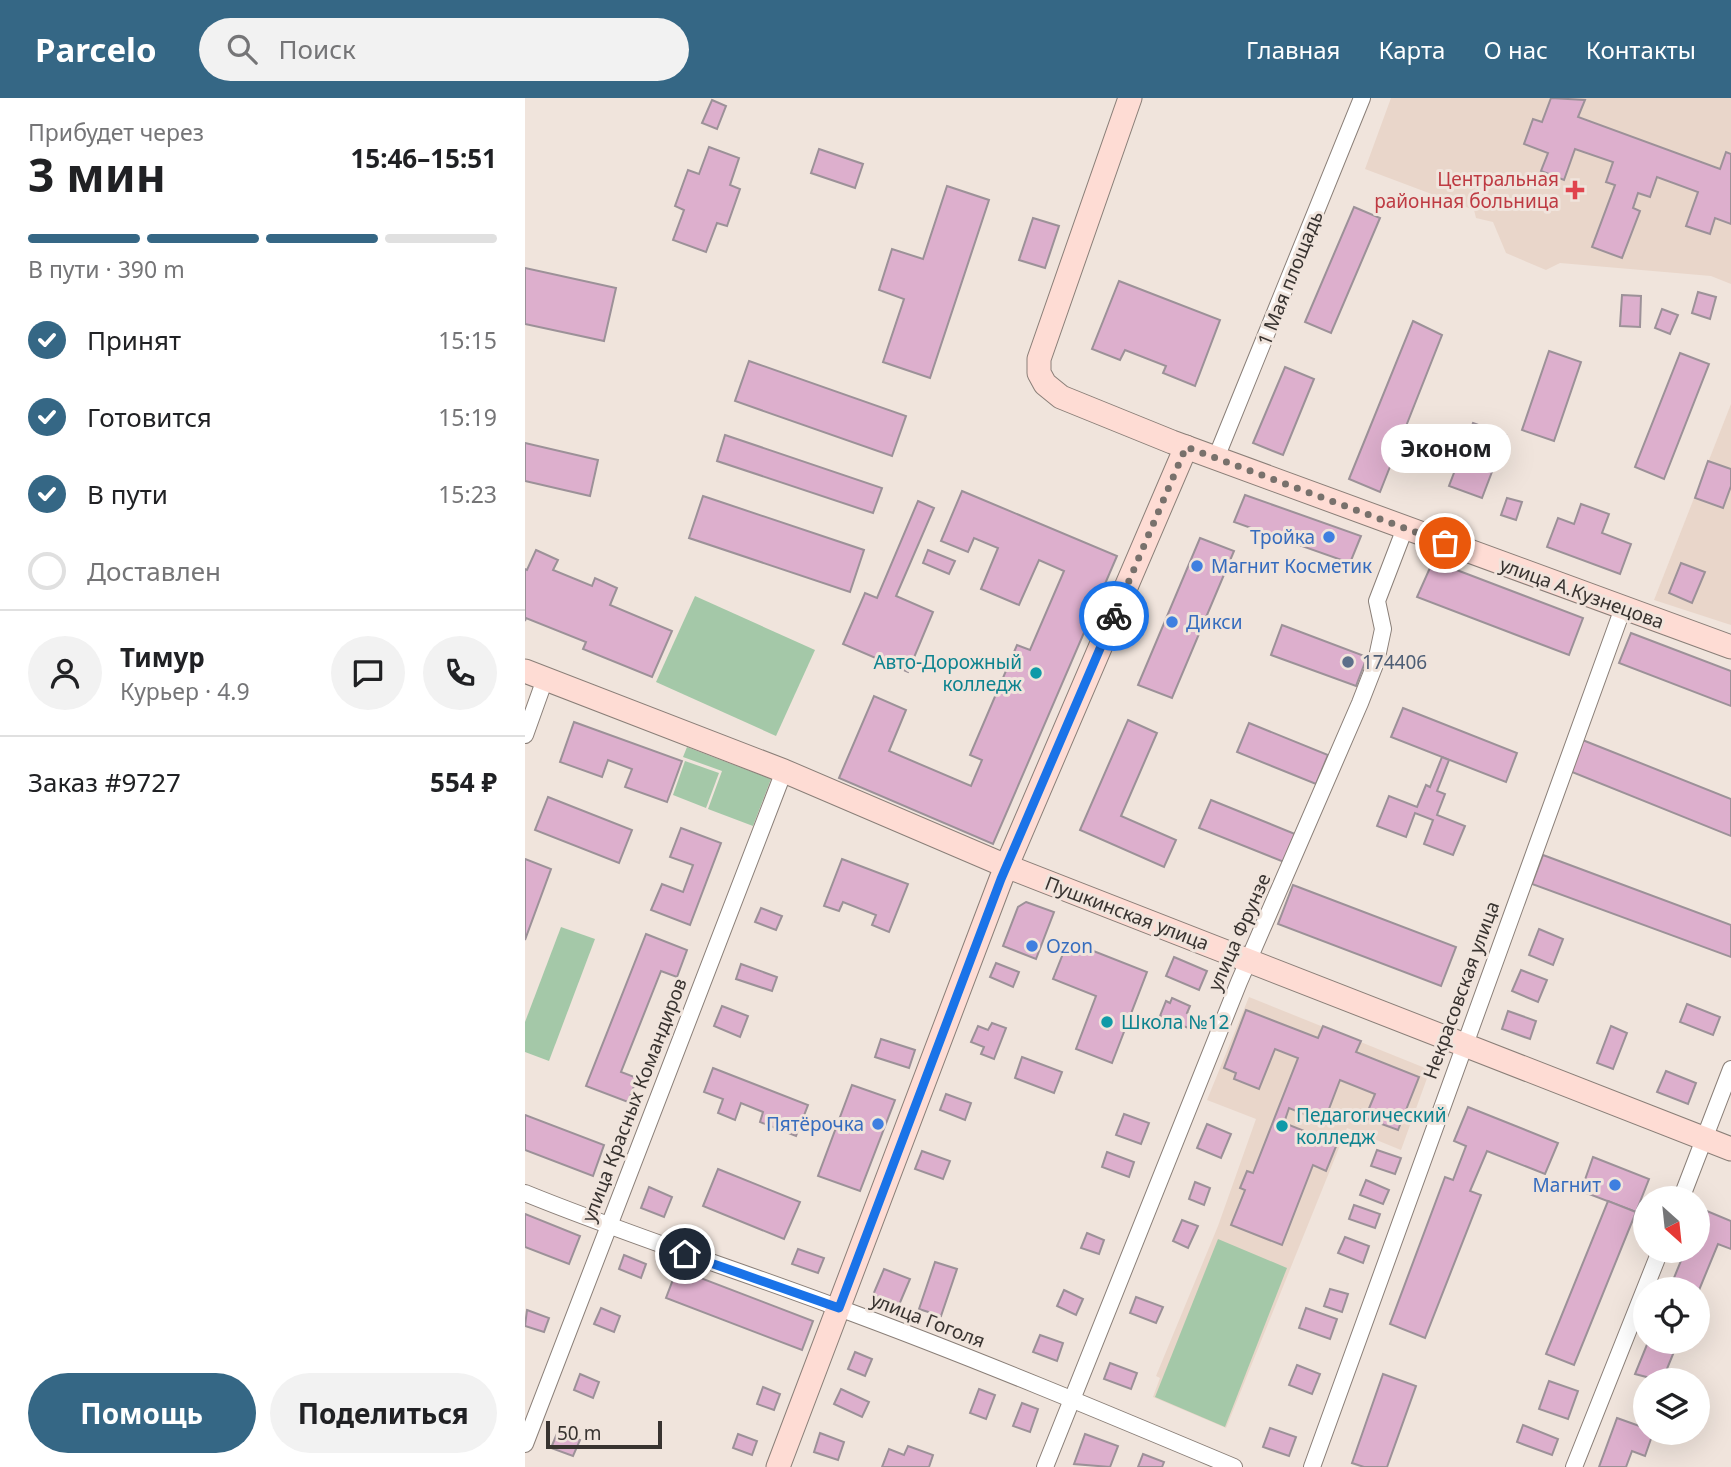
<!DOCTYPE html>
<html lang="ru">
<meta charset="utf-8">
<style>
:root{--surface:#fff;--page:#f2f2f2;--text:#202124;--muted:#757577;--line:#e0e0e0;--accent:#356785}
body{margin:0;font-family:"Noto Sans",sans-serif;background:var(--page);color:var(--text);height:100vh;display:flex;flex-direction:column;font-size:26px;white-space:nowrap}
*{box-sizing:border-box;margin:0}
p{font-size:23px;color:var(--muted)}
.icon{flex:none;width:38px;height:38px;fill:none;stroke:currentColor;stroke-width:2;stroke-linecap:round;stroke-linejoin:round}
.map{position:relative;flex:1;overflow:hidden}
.sheet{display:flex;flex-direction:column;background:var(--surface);width:525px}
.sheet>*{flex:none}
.needle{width:46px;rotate:153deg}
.controls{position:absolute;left:1108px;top:1088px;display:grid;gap:14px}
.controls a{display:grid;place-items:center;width:77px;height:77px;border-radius:50%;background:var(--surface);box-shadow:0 7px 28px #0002;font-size:35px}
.scale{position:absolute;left:21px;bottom:18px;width:116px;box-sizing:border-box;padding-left:7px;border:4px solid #383330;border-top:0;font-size:19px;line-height:24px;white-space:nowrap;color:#383330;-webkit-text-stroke:5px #f0e4dc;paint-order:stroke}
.pin{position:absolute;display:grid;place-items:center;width:60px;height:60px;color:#fff;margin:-30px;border:4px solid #fff;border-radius:50%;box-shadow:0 2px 7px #0007}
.courier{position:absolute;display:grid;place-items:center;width:70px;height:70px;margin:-35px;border:5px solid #1a73e8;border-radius:50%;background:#fff;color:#222;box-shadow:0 2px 9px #0007}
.bubble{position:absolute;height:49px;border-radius:24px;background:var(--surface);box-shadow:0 7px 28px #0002;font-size:23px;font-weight:700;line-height:49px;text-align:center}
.summary em{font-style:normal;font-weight:700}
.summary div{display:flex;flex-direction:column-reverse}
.summary{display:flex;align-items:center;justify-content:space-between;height:119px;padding:0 28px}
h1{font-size:46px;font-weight:700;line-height:52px}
.bar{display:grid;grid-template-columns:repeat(4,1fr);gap:10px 7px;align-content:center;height:84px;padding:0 28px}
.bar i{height:9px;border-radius:5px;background:var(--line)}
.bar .on{background:var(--accent)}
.bar p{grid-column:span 4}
.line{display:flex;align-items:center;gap:18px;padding:0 28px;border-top:2px solid var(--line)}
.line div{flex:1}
.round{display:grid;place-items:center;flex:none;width:74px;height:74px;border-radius:37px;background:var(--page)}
ol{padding:0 28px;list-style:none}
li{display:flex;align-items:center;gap:21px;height:77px}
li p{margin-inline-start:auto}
li .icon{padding:7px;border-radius:50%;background:var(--accent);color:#fff;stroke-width:4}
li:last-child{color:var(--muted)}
li i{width:38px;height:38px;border:4px solid var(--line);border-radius:50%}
.primary-button{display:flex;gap:14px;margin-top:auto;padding:14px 28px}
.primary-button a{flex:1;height:80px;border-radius:42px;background:var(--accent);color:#fff;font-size:28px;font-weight:700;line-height:80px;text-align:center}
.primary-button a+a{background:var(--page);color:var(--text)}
header{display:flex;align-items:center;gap:42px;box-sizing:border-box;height:98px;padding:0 35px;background:var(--accent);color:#fff}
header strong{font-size:33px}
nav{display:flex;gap:38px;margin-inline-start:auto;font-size:24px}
.search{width:490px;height:63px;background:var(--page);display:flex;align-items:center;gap:18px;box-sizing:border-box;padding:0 24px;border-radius:38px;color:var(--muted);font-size:26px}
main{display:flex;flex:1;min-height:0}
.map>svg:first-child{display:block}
.built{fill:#e9d6ca}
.green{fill:#a4c8a8}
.building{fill:#ddafcd;stroke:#9c9198;stroke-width:2}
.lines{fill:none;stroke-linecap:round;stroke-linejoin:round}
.street-casing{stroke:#8a7f78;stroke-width:18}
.secondary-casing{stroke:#8a7f78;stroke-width:25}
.street{stroke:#fff;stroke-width:16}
.secondary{stroke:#fedcd4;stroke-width:23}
.done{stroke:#78716c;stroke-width:7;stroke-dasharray:0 12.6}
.route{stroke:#1a73e8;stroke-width:9}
.health-dot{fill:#e0444e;stroke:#f0e4dc;stroke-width:2.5}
.shop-dot{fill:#3f7fe0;stroke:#f0e4dc;stroke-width:2.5}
.service-dot{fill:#5c6f8a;stroke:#f0e4dc;stroke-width:2.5}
.culture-dot{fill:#0f9aa8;stroke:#f0e4dc;stroke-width:2.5}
.labels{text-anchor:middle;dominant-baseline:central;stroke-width:6;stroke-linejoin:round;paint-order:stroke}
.health-label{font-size:19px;fill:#be3a42;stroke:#f0e4dc;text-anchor:end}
.street-label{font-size:19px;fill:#383330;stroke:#f0e4dc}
.shop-label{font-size:19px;fill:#366cbe;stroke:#f0e4dc;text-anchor:end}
.culture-label{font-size:19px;fill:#0d838f;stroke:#f0e4dc;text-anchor:start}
.service-label{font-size:19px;fill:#4e5e75;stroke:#f0e4dc;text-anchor:start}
</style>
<header>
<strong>Parcelo</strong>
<div class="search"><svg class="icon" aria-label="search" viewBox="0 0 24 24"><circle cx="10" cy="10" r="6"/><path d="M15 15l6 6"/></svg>Поиск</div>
<nav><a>Главная</a><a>Карта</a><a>О нас</a><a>Контакты</a></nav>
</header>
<main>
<section class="sheet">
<div class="summary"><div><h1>3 мин</h1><p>Прибудет через</p></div><em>15:46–15:51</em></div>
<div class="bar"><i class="on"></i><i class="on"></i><i class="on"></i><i></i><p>В пути · 390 m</p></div>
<ol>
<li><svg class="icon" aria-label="check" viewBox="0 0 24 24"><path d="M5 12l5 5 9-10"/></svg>Принят<p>15:15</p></li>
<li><svg class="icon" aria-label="check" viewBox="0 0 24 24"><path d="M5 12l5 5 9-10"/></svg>Готовится<p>15:19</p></li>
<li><svg class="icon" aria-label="check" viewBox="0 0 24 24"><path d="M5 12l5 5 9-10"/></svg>В пути<p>15:23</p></li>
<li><i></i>Доставлен</li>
</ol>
<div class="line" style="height:126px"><a class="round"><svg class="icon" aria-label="person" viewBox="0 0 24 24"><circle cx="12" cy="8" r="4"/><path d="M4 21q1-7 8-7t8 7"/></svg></a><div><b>Тимур</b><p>Курьер · 4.9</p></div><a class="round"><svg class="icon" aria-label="chat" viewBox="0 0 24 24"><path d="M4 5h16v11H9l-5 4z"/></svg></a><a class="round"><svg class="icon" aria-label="phone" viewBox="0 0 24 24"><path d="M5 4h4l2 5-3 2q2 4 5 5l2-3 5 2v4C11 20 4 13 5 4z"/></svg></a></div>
<div class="line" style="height:91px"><div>Заказ #9727</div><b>554 ₽</b></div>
<div class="primary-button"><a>Помощь</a><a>Поделиться</a></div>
</section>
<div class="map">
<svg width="1206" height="1369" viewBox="0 0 1206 1369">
<rect width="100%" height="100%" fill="#f0e4dc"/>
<g class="built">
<path d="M866,0H1206V186L1186,178L1035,165L1021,172L981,155L968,124L951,120L949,112L840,71Z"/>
<path d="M1206,306V527L1129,502Z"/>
<path d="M724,899L905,972L876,1052L822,1030L701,1330L628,1299L635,1280L631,1278L693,1128L731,1021L682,1002Z"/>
</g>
<g class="green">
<path d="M170,498L290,552L251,638L131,584Z"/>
<path d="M162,649L246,681L228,728L183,711L197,673L158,659Z"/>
<path d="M160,663L194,675L181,710L148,697Z"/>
<path d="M36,829L70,841L24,963L0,954V924Z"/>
<path d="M693,1141L762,1170L700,1329L630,1299Z"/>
</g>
<g class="building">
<path d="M1026,0L1060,2L1053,19L1195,71L1201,54L1206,56V126L1190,120L1185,136L1161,128L1173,94L1132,79L1125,99L1113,95L1108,110L1115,113L1097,160L1067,149L1090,87L1081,84L1088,64L1050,51L1039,82L1016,73L1023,55L999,46L1008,21L1017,24Z"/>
<path d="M187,2L201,8L192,31L177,25Z"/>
<path d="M184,49L214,60L205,87L215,91L202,128L192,125L181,154L148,142L159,112L150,108L163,72L174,76Z"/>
<path d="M294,51L338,66L330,90L286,75Z"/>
<path d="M422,88L464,102L405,280L358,264L379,201L354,192L367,151L398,161Z"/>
<path d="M829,109L855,120L806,235L780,224Z"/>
<path d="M508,120L534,128L520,170L494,162Z"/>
<path d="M0,170L91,190L79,243L0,226Z"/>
<path d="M594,183L695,222L670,288L638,275L641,268L600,252L595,262L567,251Z"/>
<path d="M1173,194L1191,199L1185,221L1167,215Z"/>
<path d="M1097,197L1116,198L1115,229L1095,228Z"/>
<path d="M1137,211L1153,217L1145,236L1130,230Z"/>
<path d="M888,223L917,237L855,394L824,381Z"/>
<path d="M1024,253L1056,264L1029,343L997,332Z"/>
<path d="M1155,255L1184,266L1139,381L1110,369Z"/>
<path d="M224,263L381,318L367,358L210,303Z"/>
<path d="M760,269L789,281L758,357L728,345Z"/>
<path d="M948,325L981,337L957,400L924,388Z"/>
<path d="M200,337L357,390L348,415L192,363Z"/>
<path d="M0,345L73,362L65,398L0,383Z"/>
<path d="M1183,363L1206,371V388L1198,410L1170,400Z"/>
<path d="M437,393L592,458L468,746L314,680L349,598L381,612L364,653L446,688L457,662L445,657L492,547L505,552L539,473L514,462L494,507L456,491L473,450L449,440L443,454L416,443Z"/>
<path d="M720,397L836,438L825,465L709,424Z"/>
<path d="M178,398L339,452L325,494L164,440Z"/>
<path d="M982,400L997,404L991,422L976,417Z"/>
<path d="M393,403L409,410L371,498L408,514L383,574L318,546L340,495L352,500Z"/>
<path d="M1056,406L1084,416L1077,435L1106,446L1095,476L1022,449L1033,420L1049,426Z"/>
<path d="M675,440L709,453L647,600L613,587Z"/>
<path d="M11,452L33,462L28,472L67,488L70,480L92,490L85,507L147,533L127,579L58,551L61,544L1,520L0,523V471L2,472Z"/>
<path d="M403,452L430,463L424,476L398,465Z"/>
<path d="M908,463L1058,520L1044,557L892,499Z"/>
<path d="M1156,465L1180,474L1167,505L1144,495Z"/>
<path d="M757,527L842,559L831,588L746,557Z"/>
<path d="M1106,535L1206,573V608L1094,565Z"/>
<path d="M878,610L992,655L981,684L866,639Z"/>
<path d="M603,622L632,635L596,718L651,742L639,769L555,732Z"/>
<path d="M49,624L157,663L142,704L100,689L107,671L83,662L77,679L35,664Z"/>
<path d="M724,625L803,657L791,686L712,654Z"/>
<path d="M1055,641L1206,701V738L1042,672Z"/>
<path d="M917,659L924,662L912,693L920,696L912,717L940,728L928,757L899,746L908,722L890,715L881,739L852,728L864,698L892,709L901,687L905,689Z"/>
<path d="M23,699L107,732L94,765L10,732Z"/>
<path d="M686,702L770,736L759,764L674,730Z"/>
<path d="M156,730L196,745L165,827L126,812L137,786L158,794L168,767L145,759Z"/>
<path d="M1018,757L1206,827V859L1007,786Z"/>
<path d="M0,761L26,771L0,842Z"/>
<path d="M317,761L383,786L364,834L347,827L351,817L318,804L314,813L299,808Z"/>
<path d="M768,787L931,849L916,888L753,826Z"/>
<path d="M501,804L529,814L511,861L478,848L493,809Z"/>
<path d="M236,810L257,818L251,832L230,824Z"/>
<path d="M1014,831L1038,841L1028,867L1004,857Z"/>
<path d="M121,836L162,852L152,879L136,873L96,974L112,980L103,1004L61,988Z"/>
<path d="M543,843L622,874L587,965L551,951L571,898L528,881Z"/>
<path d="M649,859L682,873L674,892L641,878Z"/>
<path d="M471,865L494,874L488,889L465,879Z"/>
<path d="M216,866L252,879L247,893L211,881Z"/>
<path d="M996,872L1022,882L1013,904L987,893Z"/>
<path d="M647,900L665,908L662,915L668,918L663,930L635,918L641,903L645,905Z"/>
<path d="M1162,906L1195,919L1188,937L1155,924Z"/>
<path d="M197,908L223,918L215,939L189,928Z"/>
<path d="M721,912L793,940L798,928L836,943L831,954L894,979L873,1032L840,1020L850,996L815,982L799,1024L764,1010L759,1025L812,1046L801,1073L788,1067L757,1147L706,1127L720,1092L715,1090L722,1073L728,1075L773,960L750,951L734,991L709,981L711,975L699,970Z"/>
<path d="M983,913L1011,923L1005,941L977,931Z"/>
<path d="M467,925L481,930L469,961L456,956L459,949L446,944L453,928L463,932Z"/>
<path d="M1086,928L1102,935L1088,971L1072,965Z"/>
<path d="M356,941L390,952L384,970L350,959Z"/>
<path d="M497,959L537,974L529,995L490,980Z"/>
<path d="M188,970L283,1007L271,1038L235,1024L238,1014L216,1005L210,1022L193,1015L198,1001L179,994Z"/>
<path d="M1141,973L1171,985L1163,1006L1132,994Z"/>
<path d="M327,987L370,1002L335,1093L293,1078Z"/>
<path d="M421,996L446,1005L440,1022L415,1012Z"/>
<path d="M943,1009L1033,1045L1020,1076L962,1053L945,1093L956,1097L900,1240L865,1226L920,1079L928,1082L941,1048L929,1043Z"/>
<path d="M599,1016L624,1025L616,1046L591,1037Z"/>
<path d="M0,1017L79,1047L68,1078L0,1052Z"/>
<path d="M682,1026L706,1036L696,1060L672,1050Z"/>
<path d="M852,1052L876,1060L870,1076L846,1068Z"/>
<path d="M397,1053L425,1063L418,1081L390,1071Z"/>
<path d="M582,1054L609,1064L604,1079L577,1069Z"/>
<path d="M1068,1059L1124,1081L1111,1114L1056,1093Z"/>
<path d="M193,1071L275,1104L259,1141L178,1108Z"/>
<path d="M841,1082L864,1092L858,1106L835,1097Z"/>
<path d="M670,1084L685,1090L679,1107L664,1101Z"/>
<path d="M124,1089L147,1099L139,1119L116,1110Z"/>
<path d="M1083,1103L1111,1114L1049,1267L1021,1256Z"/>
<path d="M829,1107L855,1116L850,1130L824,1121Z"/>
<path d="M1177,1111L1206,1123V1151L1193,1146L1172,1197V1192H1144L1160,1153H1172V1123Z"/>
<path d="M0,1116L55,1138L44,1166L0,1149Z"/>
<path d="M657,1122L673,1128L663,1150L648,1143Z"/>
<path d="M562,1135L579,1142L574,1156L556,1150Z"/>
<path d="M820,1139L844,1148L838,1165L813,1155Z"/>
<path d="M273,1151L299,1160L293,1175L267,1166Z"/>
<path d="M99,1157L121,1166L116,1180L94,1171Z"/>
<path d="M410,1164L432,1171L416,1218L394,1211Z"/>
<path d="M152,1171L288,1223L277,1252L141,1200Z"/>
<path d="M359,1171L385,1181L374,1207L348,1197Z"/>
<path d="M805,1191L823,1196L817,1214L799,1208Z"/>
<path d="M539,1192L558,1201L551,1217L532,1208Z"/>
<path d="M611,1199L638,1209L631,1225L605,1215Z"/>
<path d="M76,1210L95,1218L89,1234L69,1226Z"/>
<path d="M781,1210L812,1221L805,1241L774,1230Z"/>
<path d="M2,1212L24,1220L19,1234L0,1228Z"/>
<path d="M515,1237L538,1245L532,1263L508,1254Z"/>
<path d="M1123,1244H1153L1137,1283L1110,1276Z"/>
<path d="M330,1254L347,1261L340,1278L323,1271Z"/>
<path d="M585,1265L612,1275L606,1291L579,1281Z"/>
<path d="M772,1267L795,1276L787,1296L764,1287Z"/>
<path d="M55,1276L74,1284L68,1300L49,1292Z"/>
<path d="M858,1276L891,1288L862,1369H839L827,1365Z"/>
<path d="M1024,1283L1053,1293L1043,1321L1014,1311Z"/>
<path d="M238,1289L255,1296L249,1312L232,1306Z"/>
<path d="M316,1291L344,1304L337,1319L309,1306Z"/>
<path d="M454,1291L470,1297L461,1321L445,1315Z"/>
<path d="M497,1305L513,1311L505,1334L488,1328Z"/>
<path d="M1092,1320L1120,1330V1335H1128L1120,1358L1107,1353L1101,1369H1074Z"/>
<path d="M998,1327L1033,1341L1027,1357L992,1344Z"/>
<path d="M745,1330L771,1339L764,1358L738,1349Z"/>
<path d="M33,1333L55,1342L48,1358L26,1350Z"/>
<path d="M295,1335L319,1344L313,1362L289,1354Z"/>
<path d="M213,1336L232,1343L227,1357L208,1350Z"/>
<path d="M560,1336L593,1348L585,1369L549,1366Z"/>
<path d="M383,1348L408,1357L404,1369H357L364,1351L379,1357Z"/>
<path d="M618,1356L639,1364L637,1369H613Z"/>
</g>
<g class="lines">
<defs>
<g id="street">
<path d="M691,360L837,0"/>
<path d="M0,637L20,581"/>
<path d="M0,1095C103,1137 210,1171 314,1210C447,1259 578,1314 709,1369"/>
<path d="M1156,1101L1206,971"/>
<path d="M0,1346L259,673"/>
<path d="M520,1369L714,884L835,605L851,564L858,531L852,503L880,430"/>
<path d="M787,1369L1098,510"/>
<path d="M1049,1369L1135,1153"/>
</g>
<g id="secondary">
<path d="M605,0L514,261V275L520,286L536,299L647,344L1206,549"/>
<path d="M0,573L259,673L481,768L1206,1051"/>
<path d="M253,1369L476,781L661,349"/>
</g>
</defs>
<use href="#street" class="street-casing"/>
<use href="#secondary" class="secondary-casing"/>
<use href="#street" class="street"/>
<use href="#secondary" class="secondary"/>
</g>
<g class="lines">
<path class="done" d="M589,518L661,349L920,445"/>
<path class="route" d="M160,1156L314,1210L476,781L589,518"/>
</g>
<path class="health-dot" d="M1046.5 81.5h7v7h7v7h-7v7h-7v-7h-7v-7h7z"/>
<g class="shop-dot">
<circle cx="804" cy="439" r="7"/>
<circle cx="672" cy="468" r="7"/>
<circle cx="647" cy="524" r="7"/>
<circle cx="507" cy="848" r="7"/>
<circle cx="353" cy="1026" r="7"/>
<circle cx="1090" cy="1087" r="7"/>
</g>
<circle class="service-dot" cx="823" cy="564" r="7"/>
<g class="culture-dot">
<circle cx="511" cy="575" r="7"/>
<circle cx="582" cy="924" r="7"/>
<circle cx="757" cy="1028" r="7"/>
</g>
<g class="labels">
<g class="health-label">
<text x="1034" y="81">Центральная<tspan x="1034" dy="22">районная больница</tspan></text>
</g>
<g class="street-label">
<text transform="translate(765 180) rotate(-68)">1 Мая площадь</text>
<text transform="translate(1057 495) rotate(20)">улица А.Кузнецова</text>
<text transform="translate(602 815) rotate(21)">Пушкинская улица</text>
<text transform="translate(714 834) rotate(-66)">улица Фрунзе</text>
<text transform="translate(936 892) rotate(-70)">Некрасовская улица</text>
<text transform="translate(109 1002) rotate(-69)">улица Красных Командиров</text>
<text transform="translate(403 1222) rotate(21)">улица Гоголя</text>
</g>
<g class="shop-label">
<text x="790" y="439">Тройка</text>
<text x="686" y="468" text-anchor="start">Магнит Косметик</text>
<text x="661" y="524" text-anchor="start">Дикси</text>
<text x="521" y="848" text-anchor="start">Ozon</text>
<text x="339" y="1026">Пятёрочка</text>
<text x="1076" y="1087">Магнит</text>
</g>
<g class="culture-label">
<text x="497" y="564" text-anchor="end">Авто-Дорожный<tspan x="497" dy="22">колледж</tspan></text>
<text x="596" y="924">Школа №12</text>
<text x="771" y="1017">Педагогический<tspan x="771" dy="22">колледж</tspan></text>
</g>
<g class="service-label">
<text x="837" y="564">174406</text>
</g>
</g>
</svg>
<div class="controls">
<a><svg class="needle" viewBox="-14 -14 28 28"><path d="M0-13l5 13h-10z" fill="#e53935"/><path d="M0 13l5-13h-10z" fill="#757577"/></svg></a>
<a><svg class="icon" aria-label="locate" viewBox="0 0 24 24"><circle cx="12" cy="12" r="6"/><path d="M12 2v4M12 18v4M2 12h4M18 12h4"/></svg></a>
<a><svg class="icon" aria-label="layers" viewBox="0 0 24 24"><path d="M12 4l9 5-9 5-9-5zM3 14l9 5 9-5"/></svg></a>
</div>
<div class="scale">50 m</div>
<div class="pin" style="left:920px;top:445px;background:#ea580c"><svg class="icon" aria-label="bag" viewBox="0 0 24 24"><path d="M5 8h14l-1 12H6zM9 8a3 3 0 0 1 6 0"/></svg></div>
<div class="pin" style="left:160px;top:1156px;background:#1f2937"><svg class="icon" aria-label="home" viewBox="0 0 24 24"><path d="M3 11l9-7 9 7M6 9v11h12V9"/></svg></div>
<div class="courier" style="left:589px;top:518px"><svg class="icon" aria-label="bike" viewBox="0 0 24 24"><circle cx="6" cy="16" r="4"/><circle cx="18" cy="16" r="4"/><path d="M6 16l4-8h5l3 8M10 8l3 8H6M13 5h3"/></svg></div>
<div class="bubble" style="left:856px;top:326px;width:130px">Эконом</div>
</div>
</main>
